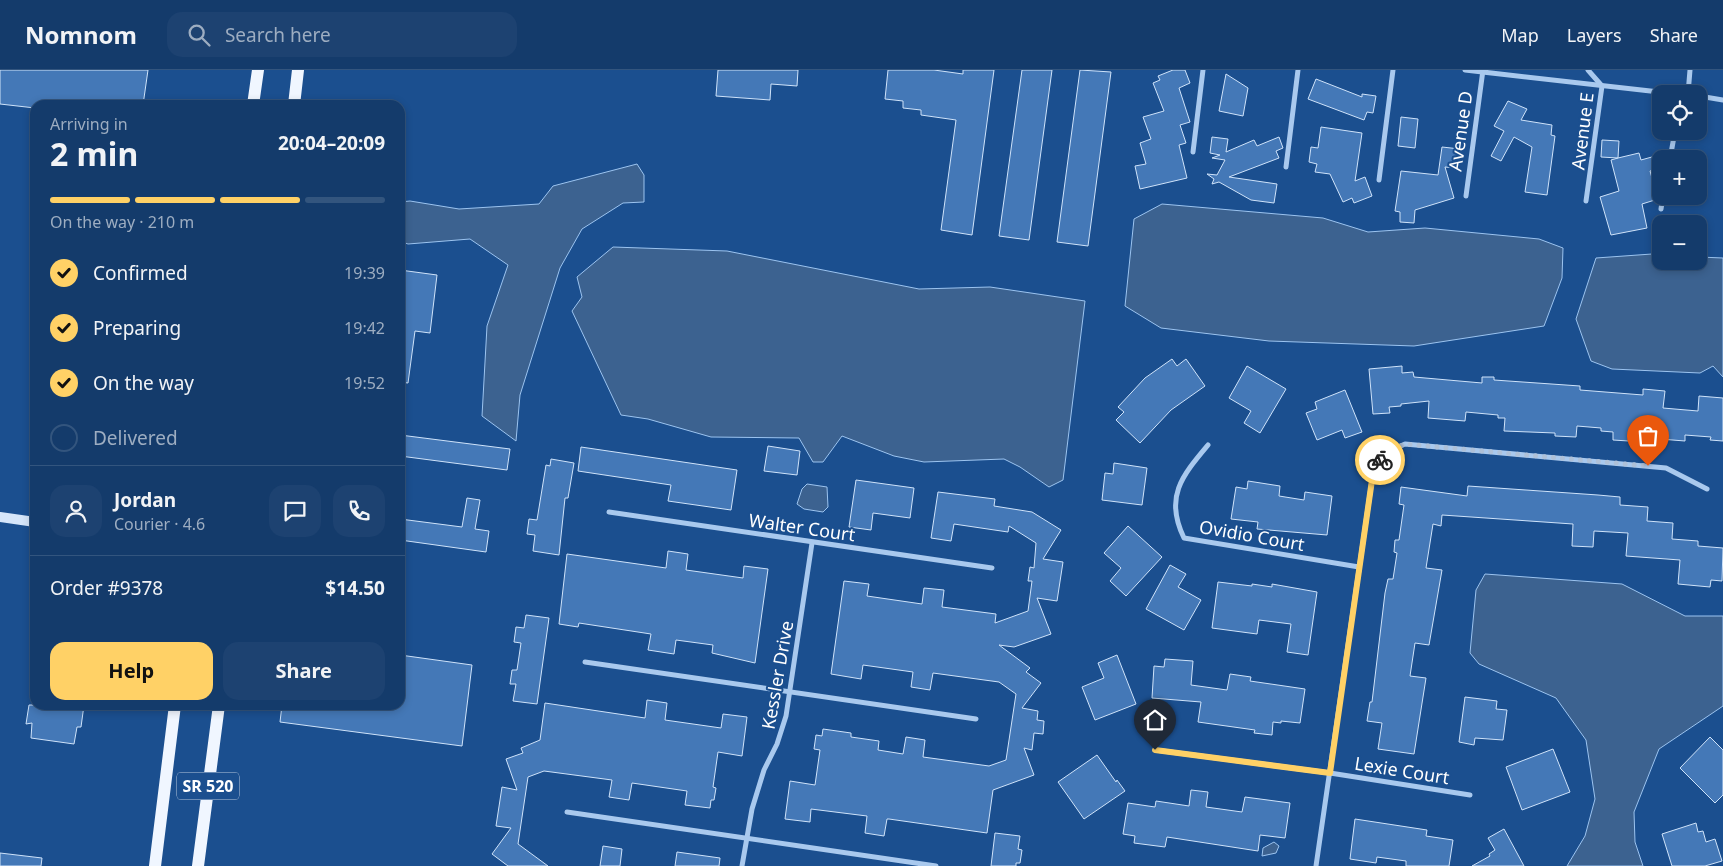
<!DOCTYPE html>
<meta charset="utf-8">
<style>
:root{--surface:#143b6b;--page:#1d4271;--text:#f1f3f6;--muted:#9dadc1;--line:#33557e;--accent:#ffd166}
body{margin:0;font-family:"Noto Sans",sans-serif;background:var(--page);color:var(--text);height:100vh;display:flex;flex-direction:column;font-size:19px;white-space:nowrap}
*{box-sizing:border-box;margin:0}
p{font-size:16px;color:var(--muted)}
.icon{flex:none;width:28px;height:28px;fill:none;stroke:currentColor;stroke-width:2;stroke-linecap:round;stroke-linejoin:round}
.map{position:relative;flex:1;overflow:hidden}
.sheet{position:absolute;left:30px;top:30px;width:375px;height:610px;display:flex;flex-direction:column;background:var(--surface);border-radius:15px;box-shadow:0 2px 8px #0003,0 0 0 1px var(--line)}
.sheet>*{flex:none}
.fabs{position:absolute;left:1652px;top:15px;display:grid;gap:10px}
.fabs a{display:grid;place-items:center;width:55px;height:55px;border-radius:10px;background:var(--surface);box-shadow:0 2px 8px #0003,0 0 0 1px var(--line);font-size:25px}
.pin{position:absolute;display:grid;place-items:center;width:42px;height:42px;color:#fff;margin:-51px -21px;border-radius:50% 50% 50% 0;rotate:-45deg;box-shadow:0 0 5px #0007}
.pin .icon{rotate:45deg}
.courier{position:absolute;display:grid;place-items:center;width:50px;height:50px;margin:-25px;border:4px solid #ffd166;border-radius:50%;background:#fff;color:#222;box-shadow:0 1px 6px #0007}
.headline em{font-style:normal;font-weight:700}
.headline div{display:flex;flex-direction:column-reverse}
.headline{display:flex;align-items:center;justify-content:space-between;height:85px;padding:0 20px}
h1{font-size:32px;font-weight:700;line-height:38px}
.bar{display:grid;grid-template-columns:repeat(4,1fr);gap:8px 5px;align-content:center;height:60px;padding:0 20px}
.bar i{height:6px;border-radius:4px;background:var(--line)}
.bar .active{background:var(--accent)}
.bar p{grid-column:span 4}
.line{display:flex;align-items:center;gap:12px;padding:0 20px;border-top:1px solid var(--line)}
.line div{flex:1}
.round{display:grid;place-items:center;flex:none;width:52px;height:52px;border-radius:15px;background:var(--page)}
ol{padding:0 20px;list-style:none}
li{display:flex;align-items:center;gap:15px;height:55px}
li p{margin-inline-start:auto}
li .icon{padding:5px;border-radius:50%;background:var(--accent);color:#111;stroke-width:4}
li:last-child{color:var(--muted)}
li i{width:28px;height:28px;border:2px solid var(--line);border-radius:50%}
.action{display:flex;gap:10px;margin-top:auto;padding:10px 20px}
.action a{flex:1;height:58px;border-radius:15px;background:var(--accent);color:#111;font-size:20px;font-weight:700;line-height:58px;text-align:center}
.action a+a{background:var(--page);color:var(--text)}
header{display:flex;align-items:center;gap:30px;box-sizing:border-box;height:70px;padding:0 25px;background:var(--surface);border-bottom:1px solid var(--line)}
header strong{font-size:24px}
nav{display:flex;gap:28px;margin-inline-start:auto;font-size:18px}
.search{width:350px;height:45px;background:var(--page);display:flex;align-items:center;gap:12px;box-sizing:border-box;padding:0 18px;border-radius:15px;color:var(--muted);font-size:19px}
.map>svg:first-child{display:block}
.water{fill:#3c6290;stroke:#9cc4f0}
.building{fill:#4478b7;stroke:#cfe3fa}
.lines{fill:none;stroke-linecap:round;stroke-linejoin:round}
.street{stroke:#a9c9ee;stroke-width:5}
.secondary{stroke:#d6e6fa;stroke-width:10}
.primary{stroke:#f0f6ff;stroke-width:12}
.done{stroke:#afc1d8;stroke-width:5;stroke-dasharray:0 9}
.route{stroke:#ffd166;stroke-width:6}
.labels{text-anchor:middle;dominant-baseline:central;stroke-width:4;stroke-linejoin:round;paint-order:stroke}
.shield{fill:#1b4f8f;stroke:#bbcadd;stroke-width:1}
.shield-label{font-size:16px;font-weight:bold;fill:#fff}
.street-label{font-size:18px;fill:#fff;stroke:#1b4f8f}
</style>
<header>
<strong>Nomnom</strong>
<div class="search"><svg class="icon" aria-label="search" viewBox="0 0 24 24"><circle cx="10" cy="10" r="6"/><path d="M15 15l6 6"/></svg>Search here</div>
<nav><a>Map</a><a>Layers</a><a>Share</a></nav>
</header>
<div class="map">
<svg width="1723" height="796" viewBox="0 0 1723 796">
<rect width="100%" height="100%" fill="#1b4f8f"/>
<g class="water">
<path d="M637,94L644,105V132L623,133L582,159L560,198L520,325L516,371L482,346L487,256L508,195L470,169L408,174L400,171V132L410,131L459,139L539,134L553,116Z"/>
<path d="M1162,134L1323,148L1368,162L1425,158L1539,169L1563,178L1562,208L1544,256L1414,276L1269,271L1161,258L1125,236L1134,149Z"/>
<path d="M613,177L727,181L919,219L990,217L1085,231L1063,410L1049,417L1020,397L1004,389L924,392L894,386L842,366L823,392H813L799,368L711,367L648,349L621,345L572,241L582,227L577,207Z"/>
<path d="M1652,184H1661V191H1699V187L1723,188V307L1713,296L1700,303L1612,299L1591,291L1576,249L1596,188Z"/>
<path d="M807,414L827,417L828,437L823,442L804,439L797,434L802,419Z"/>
<path d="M1485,504L1622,514L1685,546H1723V636L1659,679L1634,742L1635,772L1643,796H1567L1585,766L1595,729L1586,670L1556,628L1479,594L1470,583L1476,520Z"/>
<path d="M1274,772L1279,776L1276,783L1262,786L1263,778Z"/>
</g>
<g class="building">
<path d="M0,0H148L143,35H35V38L0,34Z"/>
<path d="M718,0H798L797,16L771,14L770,30L716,26Z"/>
<path d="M888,0H934L963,4V0H994L972,165L941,160L956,50L921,45V40L903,38V31L885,29Z"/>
<path d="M1022,0H1052L1029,170L999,166Z"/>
<path d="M1080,0L1111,2L1088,176L1057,172Z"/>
<path d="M1173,0H1185L1190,13L1179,18L1190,52L1180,55L1186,73L1179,75L1187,108L1140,119L1135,96L1146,94L1140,73L1151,69L1143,47L1164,41L1153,13L1160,10L1158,6Z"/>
<path d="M1226,4L1248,18L1243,46L1219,41Z"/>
<path d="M1316,9L1362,27V24L1376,26L1373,43L1367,42L1364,50L1308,29Z"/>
<path d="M1508,31L1527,39L1521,50L1552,55L1551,65L1555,66L1547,125L1525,122L1532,77L1514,67L1501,91L1491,86L1504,61L1494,56Z"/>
<path d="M1401,47L1418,49L1415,78L1398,76Z"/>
<path d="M1321,57L1362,63L1355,111L1365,107L1372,126L1354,133L1352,128L1343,132L1330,104L1315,102L1317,94L1309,92L1311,77L1318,78Z"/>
<path d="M1212,67L1228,69L1226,82L1254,70L1257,76L1279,67L1283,78L1276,81L1279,88L1229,107L1277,114L1274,133L1251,130L1219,112L1212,114L1214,109L1207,104L1217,105L1225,90L1212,88L1220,85L1210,83Z"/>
<path d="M1602,70L1619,71L1618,88L1639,83L1641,90L1659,85L1661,98L1650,101L1658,129L1642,134L1647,158L1611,165L1600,127L1619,121L1611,90L1618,88L1601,87Z"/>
<path d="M1442,77L1460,79L1457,98L1445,97L1454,128L1415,140L1414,153L1400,152V142L1395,141L1401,101L1438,105Z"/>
<path d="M400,200L437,205L430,263L415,261L408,313L400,312Z"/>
<path d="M1172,289L1177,296L1186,289L1205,316L1171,340L1140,373L1116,350L1124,342L1118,337L1145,308Z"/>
<path d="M1247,296L1286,319L1260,363L1244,353L1251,341L1229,328Z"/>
<path d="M1402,296V303L1413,302L1414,307L1482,313V307H1494V310L1580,316V320L1643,325V319L1665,321L1663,338L1698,341L1699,326L1723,328V371L1710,370L1711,367L1685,365V371L1660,369V373L1613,370V362L1601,361V358L1577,356L1576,367L1555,366V363L1504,361L1505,348H1498V345L1466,342L1465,351L1428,348L1429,331L1401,334V336L1389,337L1390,343L1373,344L1369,299Z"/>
<path d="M1345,320L1362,362L1345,368L1342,360L1317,370L1306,343L1317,339L1315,332Z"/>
<path d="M400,365L510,379L507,400L400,386Z"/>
<path d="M768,376L800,381L797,405L764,401Z"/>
<path d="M581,377L737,400L731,440L668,431L671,415L578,401Z"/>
<path d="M551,389L574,393L568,428H565L559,485L533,481L535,465L527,464L529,449L537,450L546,395L550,396Z"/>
<path d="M1114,393L1147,398L1142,435L1102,430L1105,403L1113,404Z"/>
<path d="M856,410L914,418L910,448L873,443L871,460L849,457Z"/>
<path d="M1248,411L1280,416L1279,426L1304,430L1305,422L1332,426L1327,465L1257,459L1258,452L1231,449L1236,417L1247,419Z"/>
<path d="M1468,416L1598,425L1620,427V435L1648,437L1647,451L1673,453L1672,469L1698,471V476L1723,478L1722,511L1711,510L1710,517L1678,514L1680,490L1626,486L1628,463L1594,461L1593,477L1572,476L1573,454L1442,445L1441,456L1433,454L1426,498L1442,500L1429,575L1415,573L1410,606L1426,608L1414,684L1378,679L1382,653L1367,651L1370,632H1372L1385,523L1388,509H1393L1397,483L1394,482L1395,470H1399L1404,435L1399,434L1401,417L1467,426Z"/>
<path d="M938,422L995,429L994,436L1032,442L1061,460L1043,489L1063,492L1057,531L1037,528L1051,564L1014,577L999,575L1030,598L1026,602L1041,613L1022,638L1038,641L1037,650L1044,651L1043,664L1034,663L1032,680L1024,678L1034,705L993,720L987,763L889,749H887L884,766L865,763L867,746L811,739L810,752L785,749L790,711L815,715L820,680L814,679L816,665L822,666L823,659L851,663V667L879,671L878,680L903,684L906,667L925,670L923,687L989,696L1006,690L1016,624L999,612L933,603L930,620L911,617L913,602L863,595L861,609L831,604L844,511L869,514L867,526L922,534L924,518L944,520L942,537L996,544L995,553L1028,541L1032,511H1028L1030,497L1034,498L1036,473L1009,456L1008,462L954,454L951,471L931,468Z"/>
<path d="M467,428L480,430L475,459L489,461L486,482L400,470V449L462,457Z"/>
<path d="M1128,456L1162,487L1126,526L1110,511L1121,498L1104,483Z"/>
<path d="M668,481L688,484L686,500L743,508L744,496L768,499L755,593L712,583L713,575L676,570L674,584L648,580L651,564L579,553L578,557L559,554L567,484L666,498Z"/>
<path d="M1170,495L1186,504L1178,517L1201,530L1184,560L1146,539Z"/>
<path d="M1218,512L1252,516V514L1272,517V514L1317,522L1308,585L1287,582L1291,554L1259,550L1257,564L1212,558Z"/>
<path d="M526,545L549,548L537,634L513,631L516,614H510L512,600H517L521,573L514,572L516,557L524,558Z"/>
<path d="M400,585L472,595L462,676L280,652L282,635H400Z"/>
<path d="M1117,585L1136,634L1095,650L1082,617L1104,608L1098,593Z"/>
<path d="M1165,589L1193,591L1191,615L1227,620L1230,604L1251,607L1250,611L1305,619L1300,653L1281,651V653L1273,652L1272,665L1254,663L1255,660L1198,652L1201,632L1152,628L1154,596L1164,597Z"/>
<path d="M1465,627L1497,631L1496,639L1507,640L1503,670L1475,668L1474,675L1459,672Z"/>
<path d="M647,630L667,633L665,650L721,658L723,644L747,647L742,686L718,682L713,717L716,718L714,730H711L710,738L685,735L687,721L632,713L629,730L609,727L612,710L544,701L528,707L518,774L548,796H508L492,784L511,758L496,756L502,717L517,720L506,689L523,683L521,678L540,670L545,633L645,648Z"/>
<path d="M29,635H84L81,657H77L74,674L31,668L32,653L26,654Z"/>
<path d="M1710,667L1723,680V725L1715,733L1680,698Z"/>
<path d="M1553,679L1570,722L1522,740L1506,697Z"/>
<path d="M1097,685L1116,712L1117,710L1125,721L1084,749L1058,712Z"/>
<path d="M1191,720L1208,722L1206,737L1242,742L1245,727L1290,733L1285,768L1260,765L1258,781L1167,767L1165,777L1134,773L1135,766L1123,764L1128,733L1155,737L1156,731L1189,736Z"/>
<path d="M1355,749L1427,760L1426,766L1453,770L1449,796H1406V791L1377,787L1376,793L1350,789Z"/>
<path d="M1696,753L1698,762L1703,761L1706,772L1715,769L1722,791L1705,796H1672L1662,764Z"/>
<path d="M1504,759L1524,796H1472L1490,786L1489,784L1495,780L1488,768Z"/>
<path d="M995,763L1020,766L1018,779L1022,780L1020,793H1016V796H991Z"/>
<path d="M603,776L622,779L620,796H600Z"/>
<path d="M677,782L720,788L719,796H675Z"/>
<path d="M0,783L42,788L41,796H0Z"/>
</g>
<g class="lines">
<g class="street">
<path d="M1465,0L1677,24"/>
<path d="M1688,24L1690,0"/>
<path d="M1699,26L1723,30"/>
<path d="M1193,82L1203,0"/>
<path d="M1670,89L1675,61"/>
<path d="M1286,97L1298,0"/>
<path d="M1379,110L1393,0"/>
<path d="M1466,126L1483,0"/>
<path d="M1586,131L1602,16L1588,0"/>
<path d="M1661,139L1663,126"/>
<path d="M1208,375C1182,406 1164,427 1184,468L1359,497"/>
<path d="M609,442L992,498"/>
<path d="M585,592L976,649"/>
<path d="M1155,680L1330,703L1470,725"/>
<path d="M567,742L936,796"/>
<path d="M742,796L752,739L764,700L777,674L786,646L812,473"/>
<path d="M1316,796L1373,403L1384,383L1405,374L1666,398L1707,419"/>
</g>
<path class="secondary" d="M0,447L35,452"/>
<g class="primary">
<path d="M253,35L258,0"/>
<path d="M294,35L298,0"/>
<path d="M155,796L175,635"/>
<path d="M198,796L219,635"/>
</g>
</g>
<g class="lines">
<path class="done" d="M1380,390L1384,383L1405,374L1648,396"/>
<path class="route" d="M1155,680L1330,703L1373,403L1380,390"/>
</g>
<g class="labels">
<rect class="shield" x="177" y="702.5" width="62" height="27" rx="4"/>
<g class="shield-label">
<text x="208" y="716">SR 520</text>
</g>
<g class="street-label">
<text transform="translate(1460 61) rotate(-82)">Avenue D</text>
<text transform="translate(1582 61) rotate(-83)">Avenue E</text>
<text transform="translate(802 457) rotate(8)">Walter Court</text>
<text transform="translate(1252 465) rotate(10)">Ovidio Court</text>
<text transform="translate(777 605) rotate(-80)">Kessler Drive</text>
<text transform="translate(1402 700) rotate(9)">Lexie Court</text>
</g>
</g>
</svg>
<div class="fabs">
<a><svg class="icon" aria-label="locate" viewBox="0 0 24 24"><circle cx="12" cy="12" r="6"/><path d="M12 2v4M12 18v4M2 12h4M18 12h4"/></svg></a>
<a>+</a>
<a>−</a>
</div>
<div class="pin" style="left:1648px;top:396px;background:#ea580c"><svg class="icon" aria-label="bag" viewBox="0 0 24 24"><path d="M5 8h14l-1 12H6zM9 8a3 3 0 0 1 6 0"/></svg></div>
<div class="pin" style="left:1155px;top:680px;background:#1f2937"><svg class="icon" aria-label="home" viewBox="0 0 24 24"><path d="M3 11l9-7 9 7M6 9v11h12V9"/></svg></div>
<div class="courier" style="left:1380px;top:390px"><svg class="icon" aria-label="bike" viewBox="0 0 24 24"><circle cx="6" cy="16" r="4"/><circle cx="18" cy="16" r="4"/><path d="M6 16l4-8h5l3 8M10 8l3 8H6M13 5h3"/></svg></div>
<section class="sheet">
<div class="headline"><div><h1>2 min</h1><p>Arriving in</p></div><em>20:04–20:09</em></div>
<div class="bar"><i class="active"></i><i class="active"></i><i class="active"></i><i></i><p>On the way · 210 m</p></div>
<ol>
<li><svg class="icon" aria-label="check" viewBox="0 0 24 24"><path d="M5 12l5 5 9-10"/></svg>Confirmed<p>19:39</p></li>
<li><svg class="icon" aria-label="check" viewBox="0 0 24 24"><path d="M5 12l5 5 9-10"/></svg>Preparing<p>19:42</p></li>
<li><svg class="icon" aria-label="check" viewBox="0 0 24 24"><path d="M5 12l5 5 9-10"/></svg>On the way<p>19:52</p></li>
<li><i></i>Delivered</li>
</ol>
<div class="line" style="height:90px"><a class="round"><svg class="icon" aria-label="person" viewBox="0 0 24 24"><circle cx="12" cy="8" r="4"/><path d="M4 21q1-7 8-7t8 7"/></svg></a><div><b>Jordan</b><p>Courier · 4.6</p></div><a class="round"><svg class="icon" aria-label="chat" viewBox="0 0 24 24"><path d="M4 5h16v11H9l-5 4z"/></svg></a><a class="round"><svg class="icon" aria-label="phone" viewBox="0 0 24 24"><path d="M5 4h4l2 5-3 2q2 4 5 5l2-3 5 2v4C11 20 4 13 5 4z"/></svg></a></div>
<div class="line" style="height:65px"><div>Order #9378</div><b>$14.50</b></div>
<div class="action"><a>Help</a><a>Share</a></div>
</section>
</div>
